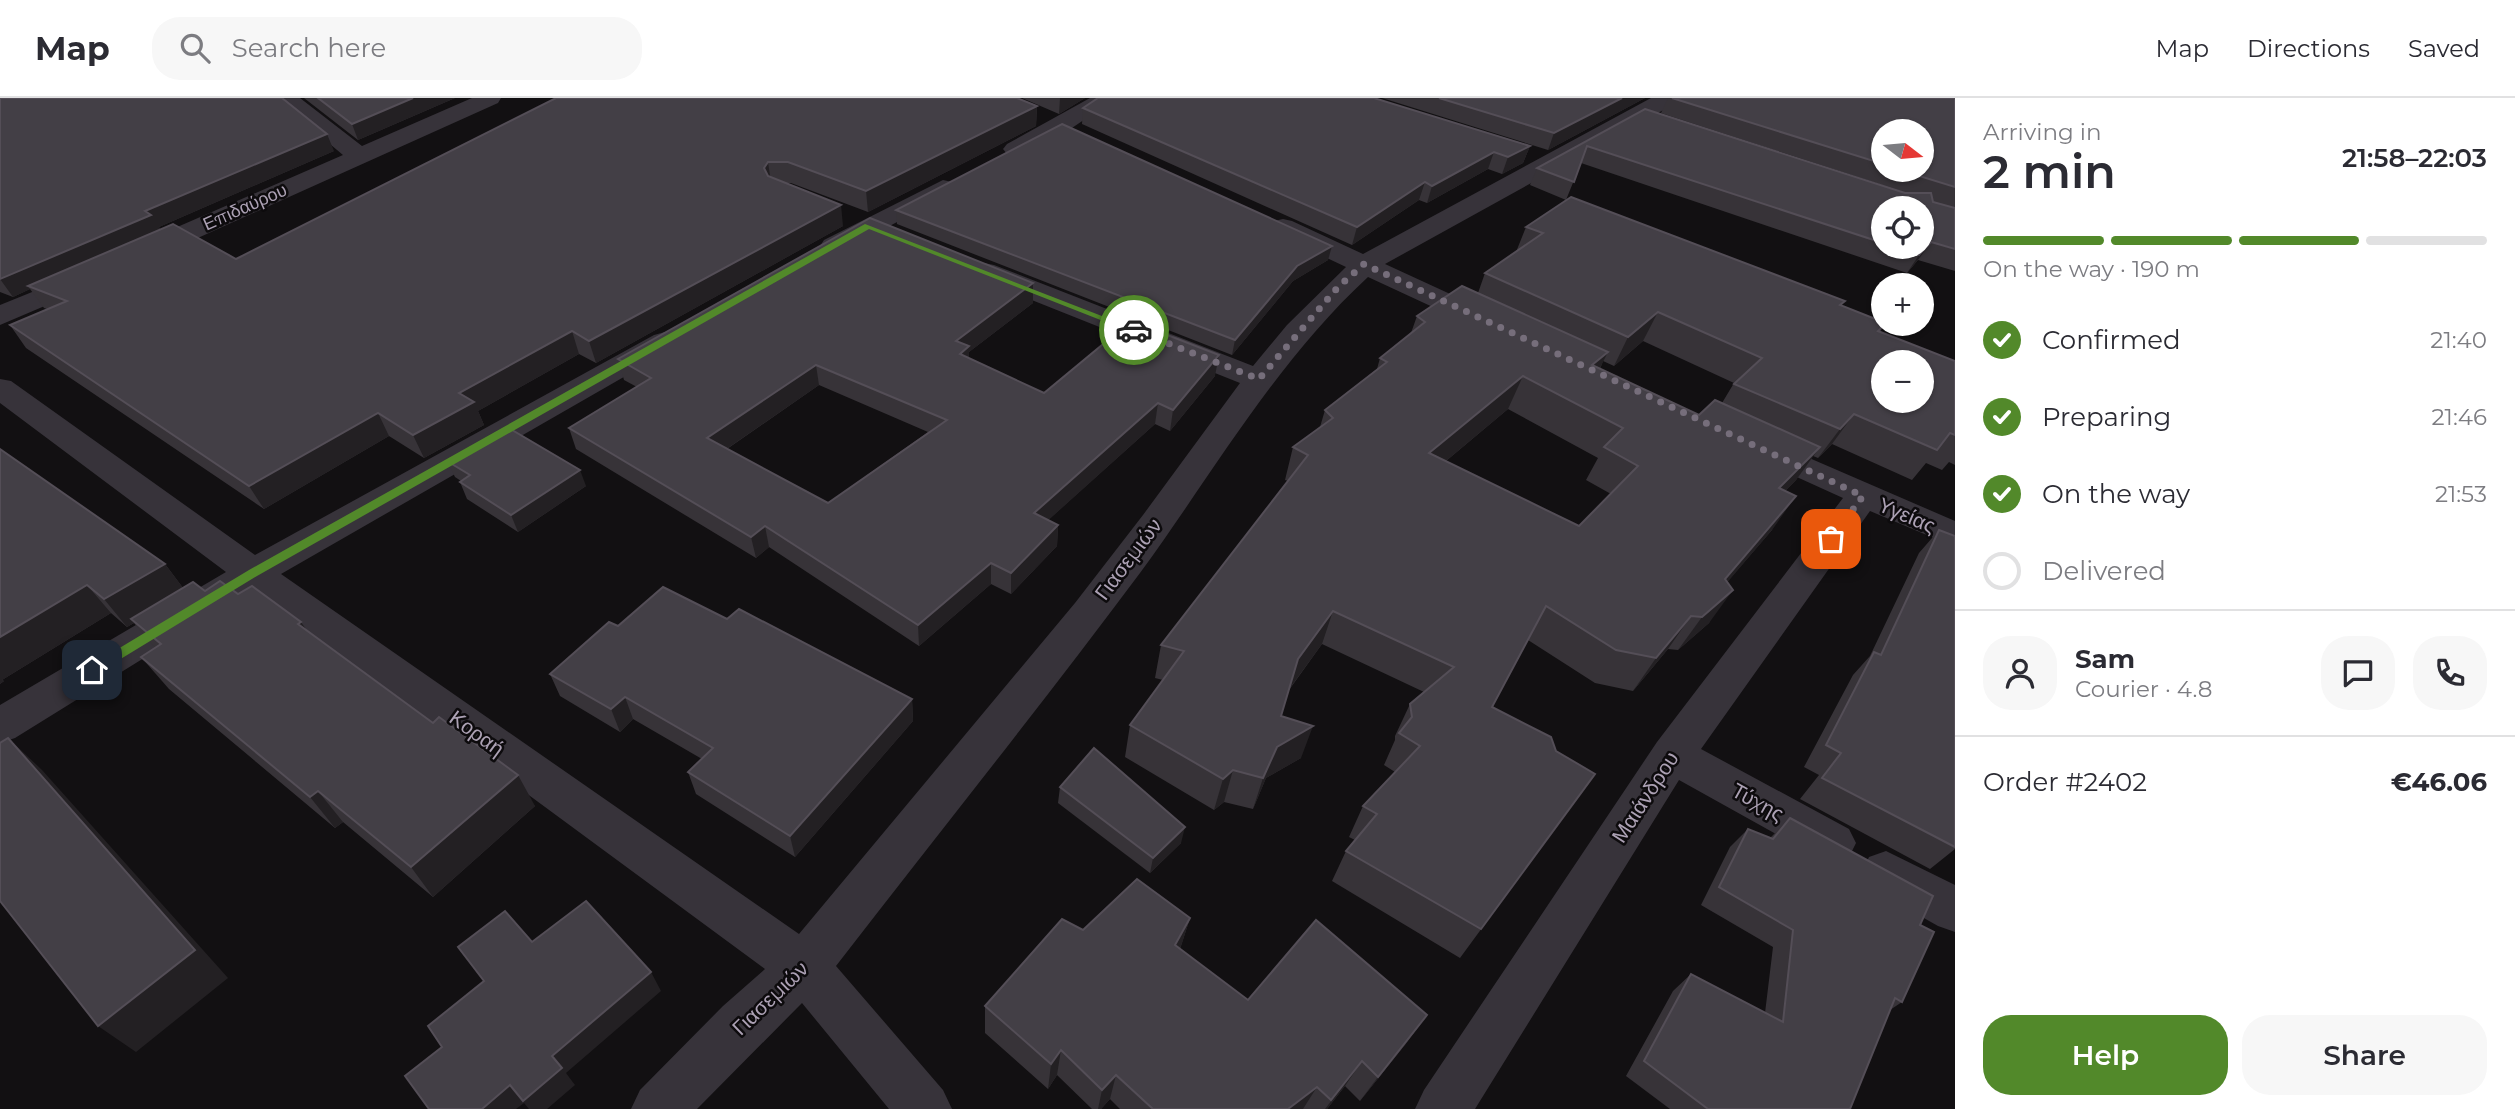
<!DOCTYPE html>
<meta charset="utf-8">
<style>
:root{--surface:#fff;--page:#f7f7f7;--text:#2b2b33;--muted:#7c7c81;--line:#e1e1e2;--accent:#52892a}
body{margin:0;font-family:Montserrat,sans-serif;background:var(--page);color:var(--text);height:100vh;display:flex;flex-direction:column;font-size:26px;white-space:nowrap}
*{box-sizing:border-box;margin:0}
p{font-size:23px;color:var(--muted)}
.icon{flex:none;width:38px;height:38px;fill:none;stroke:currentColor;stroke-width:2;stroke-linecap:round;stroke-linejoin:round}
.map{position:relative;flex:1;overflow:hidden}
.sheet{display:flex;flex-direction:column;background:var(--surface);width:560px}
.sheet>*{flex:none}
.needle{width:46px;rotate:106deg}
.fabs{position:absolute;left:1871px;top:21px;display:grid;gap:14px}
.fabs a{display:grid;place-items:center;width:63px;height:63px;border-radius:50%;background:var(--surface);box-shadow:0 2px 5px #0004;font-size:35px}
.pin{position:absolute;display:grid;place-items:center;width:60px;height:60px;color:#fff;margin:-30px;border-radius:14px;box-shadow:0 4px 10px #0006}
.courier{position:absolute;display:grid;place-items:center;width:70px;height:70px;margin:-35px;border:5px solid #52892a;border-radius:50%;background:#fff;color:#222;box-shadow:0 2px 9px #0007}
.overview em{font-style:normal;font-weight:600}
.overview div{display:flex;flex-direction:column-reverse}
.overview{display:flex;align-items:center;justify-content:space-between;height:119px;padding:0 28px}
h1{font-size:46px;font-weight:600;line-height:52px}
.bar{display:grid;grid-template-columns:repeat(4,1fr);gap:10px 7px;align-content:center;height:84px;padding:0 28px}
.bar i{height:9px;border-radius:5px;background:var(--line)}
.bar .on{background:var(--accent)}
.bar p{grid-column:span 4}
.line{display:flex;align-items:center;gap:18px;padding:0 28px;border-top:2px solid var(--line)}
.line div{flex:1}
.round{display:grid;place-items:center;flex:none;width:74px;height:74px;border-radius:28px;background:var(--page)}
ol{padding:0 28px;list-style:none}
li{display:flex;align-items:center;gap:21px;height:77px}
li p{margin-inline-start:auto}
li .icon{padding:7px;border-radius:50%;background:var(--accent);color:#fff;stroke-width:4}
li:last-child{color:var(--muted)}
li i{width:38px;height:38px;border:4px solid var(--line);border-radius:50%}
.primary-button{display:flex;gap:14px;margin-top:auto;padding:14px 28px}
.primary-button a{flex:1;height:80px;border-radius:28px;background:var(--accent);color:#fff;font-size:28px;font-weight:600;line-height:80px;text-align:center}
.primary-button a+a{background:var(--page);color:var(--text)}
header{display:flex;align-items:center;gap:42px;box-sizing:border-box;height:98px;padding:0 35px;background:var(--surface);border-bottom:2px solid var(--line)}
header strong{font-size:33px}
nav{display:flex;gap:38px;margin-inline-start:auto;font-size:24px}
.search{width:490px;height:63px;background:var(--page);display:flex;align-items:center;gap:18px;box-sizing:border-box;padding:0 24px;border-radius:28px;color:var(--muted);font-size:26px}
main{display:flex;flex:1;min-height:0}
.map>svg:first-child{display:block}
.lines{fill:none;stroke-linecap:round;stroke-linejoin:round}
.minor{fill:#37333a;fill-rule:evenodd}
.wall{fill:#373338;fill-rule:evenodd}
.shaded-wall{fill:#232023}
.building{fill:#433f46;stroke:#544e57;stroke-width:2;fill-rule:evenodd}
.route{fill:#52892a}
.done{stroke:#766e7b;stroke-width:7;stroke-dasharray:0 12.6}
.labels{text-anchor:middle;dominant-baseline:central;stroke-width:5;stroke-linejoin:round;paint-order:stroke}
.far-street-label{font-size:18px;fill:#aca1b4;stroke:#0d0b0d}
.street-label{font-size:21px;fill:#aca1b4;stroke:#0d0b0d}
</style>
<header>
<strong>Map</strong>
<div class="search"><svg class="icon" aria-label="search" viewBox="0 0 24 24"><circle cx="10" cy="10" r="6"/><path d="M15 15l6 6"/></svg>Search here</div>
<nav><a>Map</a><a>Directions</a><a>Saved</a></nav>
</header>
<main>
<div class="map">
<svg width="1955" height="1011" viewBox="0 0 1955 1011">
<rect width="100%" height="100%" fill="#121012"/>
<g class="lines">
<g class="minor">
<path d="M275,0H300L362,48L472,0H501L498,5L149,162L139,164L129,162L125,156L129,150L343,57Z"/>
<path d="M1090,0H1116L1069,32L1023,56H1007L1003,51L1007,46Z"/>
<path d="M1651,0H1679L1676,5L1385,166L1498,218L1503,224L1498,230L1488,233L1478,230L1368,179C1275,265 1214,374 1140,475C1041,608 937,737 836,868L943,992L952,1011H889L802,905L697,1011H631L640,992L723,908L765,871L252,493L15,640L0,645V607L226,474L0,305V281L11,283L255,457L654,237L665,234L676,237L680,243L676,249L281,476L799,836L1075,505L1143,417L1240,285L974,179L970,173L974,167L984,165L994,167L1253,268L1287,227L1346,169L1274,135L1270,129L1274,123L1283,121L1292,123L1363,156Z"/>
<path d="M943,82L952,84L955,89L952,94L842,154L833,156L824,154L820,148L824,142Z"/>
<path d="M84,173L94,175L98,181L94,187L0,227V207Z"/>
<path d="M1756,337L1955,423V449L1870,413L1701,651L1849,731L1856,745L1849,759L1833,765L1817,759L1679,682L1475,1011H1415L1424,992L1657,644L1843,400L1744,355L1739,348L1744,341Z"/>
<path d="M1886,753L1955,787V834L1938,828L1869,789L1862,774L1869,759Z"/>
</g>
</g>
<g class="wall">
<path d="M0,0L334,53L159,129L160,131L236,161L1037,8L1036,28L868,114L791,85H783L843,128L596,265L579,256L478,313L484,327L424,360L389,338L264,411L26,250L10,227L47,211L44,210L30,191L13,199L0,194Z"/>
<path d="M304,0H455L358,42Z"/>
<path d="M1022,0H1085L1059,16Z"/>
<path d="M1382,0H1645L1548,52Z"/>
<path d="M1668,0H1955V110L1933,103L1955,110V173L1918,162L1907,175L1581,65L1566,102L1530,87L1537,70L1645,11L1907,95L1661,15ZM1883,33L1922,72H1883ZM1883,110L1922,149H1883Z"/>
<path d="M1083,10L1530,48L1523,65L1502,76L1488,71L1427,105L1419,102L1352,147L1082,26Z"/>
<path d="M896,112L1332,148L1328,162L1293,183L1232,257L897,126Z"/>
<path d="M1526,129L1842,208L1885,226L1880,234L1955,263V367L1949,364L1942,372L1926,365L1912,382L1832,346L1818,360L1813,358L1796,382L1785,393L1772,432L1727,484L1709,525L1678,552L1668,551L1633,593L1595,585L1528,542L1492,609L1556,653L1595,676L1460,860L1332,783L1346,753L1355,742L1349,739L1363,708L1395,674L1384,667L1395,642V638L1410,606L1424,594L1322,546L1289,592L1281,618L1301,660L1266,680L1253,711L1224,704L1214,712L1125,659L1130,627L1163,582L1155,580L1161,547L1288,383L1285,382L1293,349L1320,329L1325,312L1377,271L1380,260L1411,235L1417,218L1478,195L1485,175L1516,154ZM1643,243L1734,285L1722,305L1699,317L1600,271L1603,263L1614,268ZM1508,311L1598,360L1586,382L1611,396L1579,428L1446,363Z"/>
<path d="M1033,205L969,254V260L1044,295L1215,278L1170,333L1155,326L1048,422L1058,427L1057,448L1011,496L991,486L919,548L769,449L756,460L576,351L569,330L637,289L624,282L618,261ZM819,287L928,334L828,405L727,351Z"/>
<path d="M0,351L165,466L183,490L238,496L301,524L308,534L535,708L433,799L343,724L335,730L169,591L141,559L155,550L134,525L127,529L111,515L2,582L4,583L0,586Z"/>
<path d="M447,363L586,388L518,434L467,401L460,384L461,383L455,379Z"/>
<path d="M1939,432L1955,438V751L1930,771L1800,701L1819,677L1804,669L1853,577L1870,558L1919,455Z"/>
<path d="M727,521L912,601L913,623L795,759L696,696L688,674L702,661L633,621L620,634L560,598L550,576L618,528Z"/>
<path d="M1060,689L1181,745L1150,775L1058,705Z"/>
<path d="M1790,720L1920,827L1902,904L1890,912L1850,1011H1670L1626,978L1673,893L1691,876L1765,915L1773,849L1701,807L1730,749L1748,731L1770,740Z"/>
<path d="M1190,820L1180,851L1248,902L1408,943L1360,1003L1345,988L1327,1011H1120L1110,1001L1101,1011H1092L1057,977L1048,991L985,935V908L1083,832Z"/>
</g>
<g class="shaded-wall">
<path d="M413,0H455L358,42L352,26Z"/>
<path d="M1060,0H1085L1059,16Z"/>
<path d="M1622,0H1645L1548,52L1554,35Z"/>
<path d="M1037,8L1036,28L868,114L866,93Z"/>
<path d="M327,36L334,53L159,129L161,134L28,188L30,191L13,199L0,181L145,113Z"/>
<path d="M1530,48L1523,65L1502,76L1508,59Z"/>
<path d="M1494,54L1488,71L1427,105L1432,88Z"/>
<path d="M768,64L771,84L764,70Z"/>
<path d="M1425,84L1419,102L1352,147L1357,129Z"/>
<path d="M841,107L843,128L596,265L589,243Z"/>
<path d="M1931,144L1918,162L1907,175L1919,157Z"/>
<path d="M1332,148L1328,162L1293,183L1232,257L1235,242L1297,168Z"/>
<path d="M1033,185V205L969,254V268L960,276L956,243Z"/>
<path d="M1658,214L1643,243L1614,268L1628,239Z"/>
<path d="M572,233L579,256L478,313L484,327L424,360L413,337L459,295Z"/>
<path d="M1608,254L1592,286V267Z"/>
<path d="M1219,257L1215,278L1170,333L1173,312Z"/>
<path d="M816,267L819,287L712,361L707,340Z"/>
<path d="M1523,278L1508,311L1416,388L1429,355Z"/>
<path d="M1158,305L1155,326L1033,436L1034,415Z"/>
<path d="M378,315L389,338L264,411L249,388Z"/>
<path d="M1854,316L1832,346L1818,360L1840,331Z"/>
<path d="M1820,349L1796,382L1755,423L1779,390Z"/>
<path d="M580,372L586,388L518,434L511,417Z"/>
<path d="M1796,398L1772,432L1702,514L1725,481Z"/>
<path d="M1058,427L1057,448L1011,496V475Z"/>
<path d="M765,428L769,449L756,460L751,439Z"/>
<path d="M991,465V486L919,548L918,527Z"/>
<path d="M165,466L186,494L131,521L134,525L127,529L104,501Z"/>
<path d="M87,487L111,515L2,582L4,583L0,586V539Z"/>
<path d="M1733,492L1709,525L1678,552L1702,519Z"/>
<path d="M1333,513L1322,546L1287,594L1298,561Z"/>
<path d="M1691,518L1668,551L1633,593L1656,560Z"/>
<path d="M301,524L324,557L298,526Z"/>
<path d="M625,599L633,621L620,634L611,611Z"/>
<path d="M912,601L913,623L795,759L790,738Z"/>
<path d="M1313,628L1301,660L1266,680L1253,711L1263,680L1277,649Z"/>
<path d="M8,640L42,672L228,880L136,954L98,928Z"/>
<path d="M1233,672L1224,704L1214,712L1223,681Z"/>
<path d="M518,677L535,708L433,799L411,769Z"/>
<path d="M318,693L343,724L335,730L310,699Z"/>
<path d="M1185,729L1181,745L1150,775L1153,760Z"/>
<path d="M1190,820L1181,848L1167,875L1175,847Z"/>
<path d="M651,874L661,893L566,975L575,987L547,1011H529L524,1005L516,1011H482L510,987L552,958Z"/>
<path d="M1427,917L1408,943L1360,1003L1378,979Z"/>
<path d="M1061,952L1057,977L1048,991L1051,966Z"/>
<path d="M1362,963L1345,988L1327,1011H1325Z"/>
<path d="M1116,977L1110,1001L1101,1011H1098L1102,992Z"/>
<path d="M1317,989L1303,1011H1288Z"/>
</g>
<g class="building">
<path d="M0,0H282L327,36L145,113L151,117L0,181Z"/>
<path d="M318,0H413L352,26Z"/>
<path d="M556,0H1017L1037,8L866,93L788,64H768L764,70L768,78L841,107L589,243L572,233L459,295L474,304L413,337L378,315L249,388L10,227L67,203L28,188L173,126L236,161Z"/>
<path d="M1098,0H1374L1530,48L1508,59L1494,54L1432,88L1425,84L1357,129L1083,10Z"/>
<path d="M1439,0H1622L1554,35Z"/>
<path d="M1672,0H1955V89L1900,72H1922V33H1883V66Z"/>
<path d="M1645,11L1905,95H1931L1933,104L1955,110V151L1931,144L1919,157L1895,149H1922V110H1883V145L1587,48L1574,84L1537,70Z"/>
<path d="M1062,26L1332,148L1297,168L1235,242L896,112Z"/>
<path d="M1571,99L1845,203L1840,207L1883,224V226H1885L1878,233L1955,263V337L1950,335L1937,352L1854,316L1840,331L1734,286L1762,260L1658,214L1628,239L1485,175L1543,135L1526,129ZM1883,264H1922V303H1883Z"/>
<path d="M870,120L1033,185L956,243L969,248L960,256L1044,295L1131,223L1219,257L1173,312L1158,305L1034,415L1058,427L1011,475L991,465L918,527L765,428L751,439L569,330L651,280L618,261ZM816,267L947,322L828,405L707,340Z"/>
<path d="M1462,188L1608,254L1592,267L1699,317L1715,302L1820,349L1779,390L1796,398L1725,481L1733,492L1702,519L1691,518L1656,560L1616,552L1546,508L1492,609L1551,639L1556,653L1595,676L1481,831L1346,753L1377,716L1363,708L1420,648L1399,635L1412,619L1410,606L1454,569L1333,513L1298,561L1281,618L1313,628L1277,649L1263,680L1233,672L1223,681L1130,627L1184,553L1161,547L1308,357L1293,349L1333,320L1325,312L1387,264L1380,260L1425,224L1417,218ZM1523,278L1623,330L1604,349L1638,368L1579,428L1429,355Z"/>
<path d="M507,329L580,372L511,417L460,384L470,377L447,363Z"/>
<path d="M0,351L165,466L104,501L87,487L0,539Z"/>
<path d="M1939,432L1955,438V749L1822,680L1841,655L1826,647L1874,554L1881,557Z"/>
<path d="M220,483L238,496L252,488L301,524L298,526L433,625L439,619L518,677L411,769L318,693L310,699L141,559L161,546L131,521L193,484L205,493Z"/>
<path d="M663,489L727,521L739,511L912,601L790,738L688,674L713,650L625,599L611,611L550,576L609,524L618,528Z"/>
<path d="M8,640L195,852L98,928L0,803V645Z"/>
<path d="M1094,650L1185,729L1153,760L1060,689Z"/>
<path d="M1790,720L1933,798L1920,827L1934,834L1902,904L1895,900L1850,1011H1708L1644,963L1691,876L1783,924L1793,832L1719,789L1748,731L1773,741Z"/>
<path d="M1137,781L1190,820L1175,847L1248,902L1316,822L1427,917L1378,979L1362,963L1331,1002L1317,989L1288,1011H1153L1116,977L1102,992L1061,952L1051,966L985,908L1062,821L1083,832Z"/>
<path d="M586,803L651,874L552,958L562,970L523,1003L510,987L482,1011H429L405,978L442,949L428,928L484,883L458,849L505,813L532,844Z"/>
</g>
<path class="route" d="M865,126L1138,232L1131,234L869,131L257,478L96,576H88V569L249,472Z"/>
<g class="lines">
<path class="done" d="M1134,232L1259,281L1338,189L1364,166L1863,398L1831,441"/>
</g>
<g class="labels">
<g class="far-street-label">
<text transform="translate(245 109) rotate(-24)">Επιδαύρου</text>
</g>
<g class="street-label">
<text transform="translate(1907 417) rotate(23)">Υγείας</text>
<text transform="translate(1128 461) rotate(-53)">Γιασεμιών</text>
<text transform="translate(477 635) rotate(36)">Κοραή</text>
<text transform="translate(1645 699) rotate(-57)">Μαιάνδρου</text>
<text transform="translate(1758 704) rotate(29)">Τύχης</text>
<text transform="translate(770 900) rotate(-44)">Γιασεμιών</text>
</g>
</g>
</svg>
<div class="fabs">
<a><svg class="needle" viewBox="-14 -14 28 28"><path d="M0-13l5 13h-10z" fill="#e53935"/><path d="M0 13l5-13h-10z" fill="#7c7c81"/></svg></a>
<a><svg class="icon" aria-label="locate" viewBox="0 0 24 24"><circle cx="12" cy="12" r="6"/><path d="M12 2v4M12 18v4M2 12h4M18 12h4"/></svg></a>
<a>+</a>
<a>−</a>
</div>
<div class="pin" style="left:1831px;top:441px;background:#ea580c"><svg class="icon" aria-label="bag" viewBox="0 0 24 24"><path d="M5 8h14l-1 12H6zM9 8a3 3 0 0 1 6 0"/></svg></div>
<div class="pin" style="left:92px;top:572px;background:#1f2937"><svg class="icon" aria-label="home" viewBox="0 0 24 24"><path d="M3 11l9-7 9 7M6 9v11h12V9"/></svg></div>
<div class="courier" style="left:1134px;top:232px"><svg class="icon" aria-label="car" viewBox="0 0 24 24"><path d="M5 17H2v-5l4-1 3-4h7l3 4 3 1v5h-3M9 17h6M6 11h13"/><circle cx="7" cy="17" r="2"/><circle cx="17" cy="17" r="2"/></svg></div>
</div>
<section class="sheet">
<div class="overview"><div><h1>2 min</h1><p>Arriving in</p></div><em>21:58–22:03</em></div>
<div class="bar"><i class="on"></i><i class="on"></i><i class="on"></i><i></i><p>On the way · 190 m</p></div>
<ol>
<li><svg class="icon" aria-label="check" viewBox="0 0 24 24"><path d="M5 12l5 5 9-10"/></svg>Confirmed<p>21:40</p></li>
<li><svg class="icon" aria-label="check" viewBox="0 0 24 24"><path d="M5 12l5 5 9-10"/></svg>Preparing<p>21:46</p></li>
<li><svg class="icon" aria-label="check" viewBox="0 0 24 24"><path d="M5 12l5 5 9-10"/></svg>On the way<p>21:53</p></li>
<li><i></i>Delivered</li>
</ol>
<div class="line" style="height:126px"><a class="round"><svg class="icon" aria-label="person" viewBox="0 0 24 24"><circle cx="12" cy="8" r="4"/><path d="M4 21q1-7 8-7t8 7"/></svg></a><div><b>Sam</b><p>Courier · 4.8</p></div><a class="round"><svg class="icon" aria-label="chat" viewBox="0 0 24 24"><path d="M4 5h16v11H9l-5 4z"/></svg></a><a class="round"><svg class="icon" aria-label="phone" viewBox="0 0 24 24"><path d="M5 4h4l2 5-3 2q2 4 5 5l2-3 5 2v4C11 20 4 13 5 4z"/></svg></a></div>
<div class="line" style="height:91px"><div>Order #2402</div><b>€46.06</b></div>
<div class="primary-button"><a>Help</a><a>Share</a></div>
</section>
</main>
